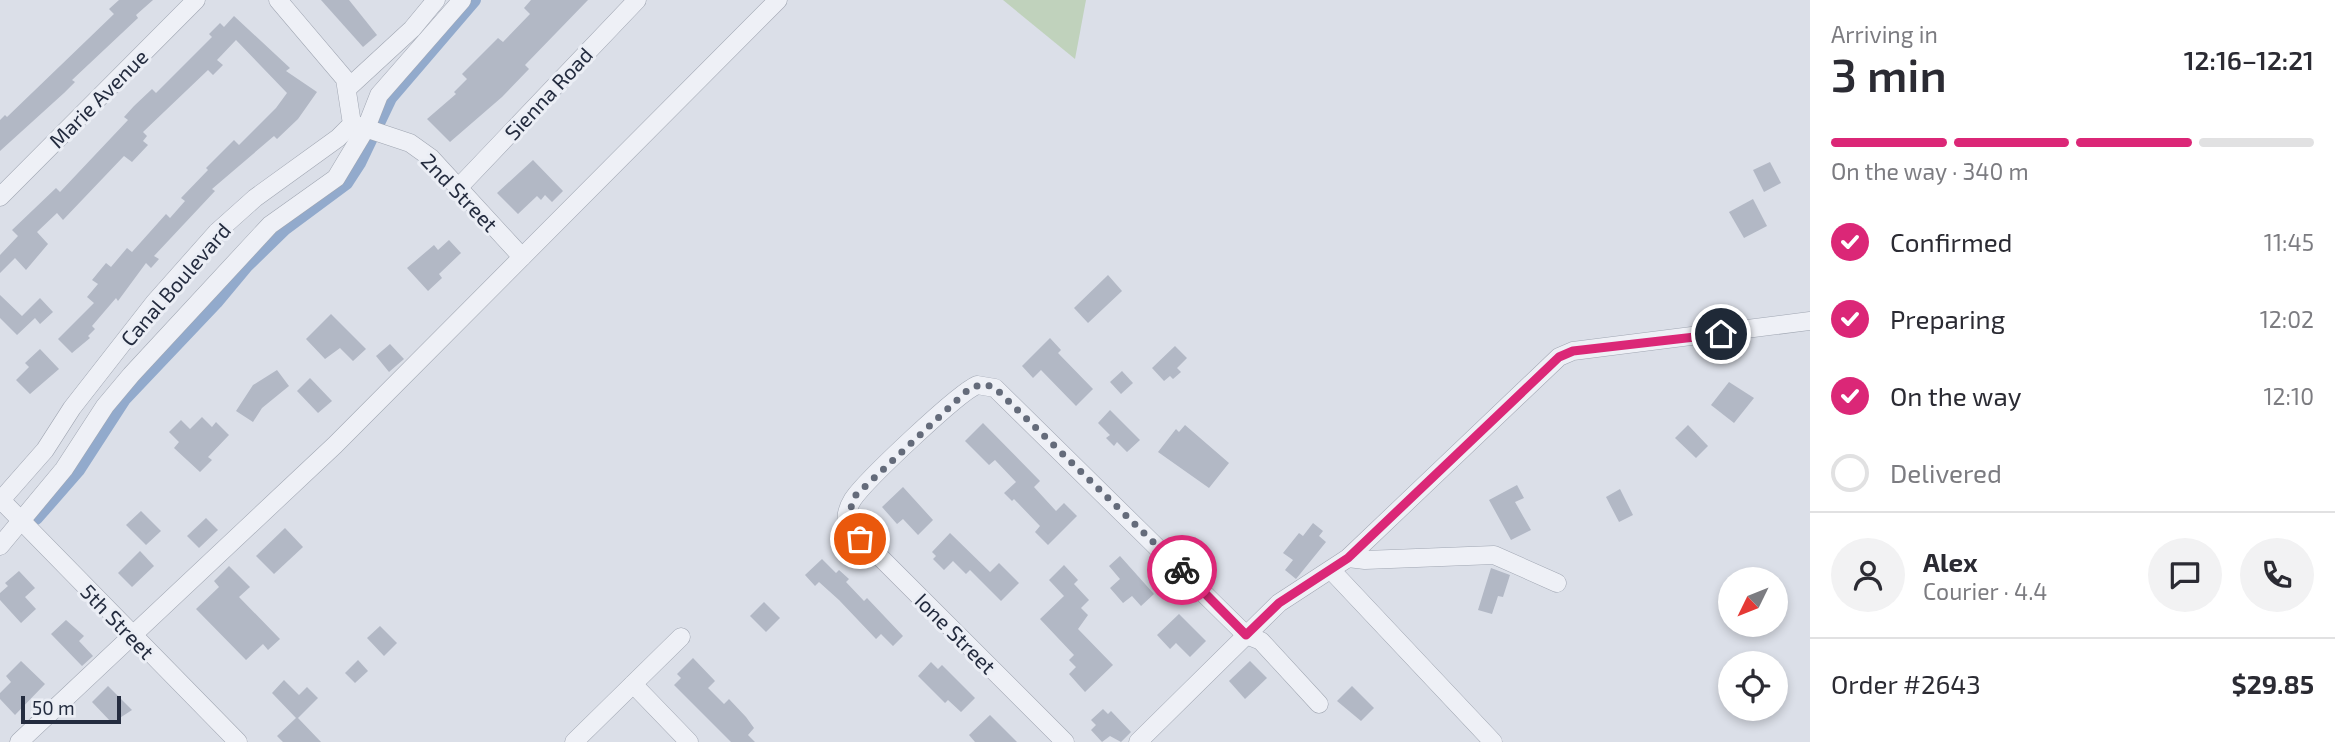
<!DOCTYPE html>
<meta charset="utf-8">
<style>
:root{--surface:#fff;--page:#f2f2f3;--text:#2b2b33;--muted:#7c7c81;--line:#e1e1e2;--accent:#db2777}
body{margin:0;font-family:"Exo 2",sans-serif;background:var(--page);color:var(--text);height:100vh;display:flex;flex-direction:column;font-size:26px;white-space:nowrap}
*{box-sizing:border-box;margin:0}
p{font-size:23px;color:var(--muted)}
.icon{flex:none;width:38px;height:38px;fill:none;stroke:currentColor;stroke-width:2;stroke-linecap:round;stroke-linejoin:round}
.map{position:relative;flex:1;overflow:hidden}
.sheet{display:flex;flex-direction:column;background:var(--surface);width:525px}
.sheet>*{flex:none}
.needle{width:46px;rotate:227deg}
.controls{position:absolute;left:1718px;top:567px;display:grid;gap:14px}
.controls a{display:grid;place-items:center;width:70px;height:70px;border-radius:50%;background:var(--surface);box-shadow:0 4px 10px #0003;font-size:35px}
.scale{position:absolute;left:21px;bottom:18px;width:100px;box-sizing:border-box;padding-left:7px;border:4px solid #242c3f;border-top:0;font-size:19px;line-height:24px;white-space:nowrap;color:#242c3f;-webkit-text-stroke:5px #ebeef5;paint-order:stroke}
.pin{position:absolute;display:grid;place-items:center;width:60px;height:60px;color:#fff;margin:-30px;border:4px solid #fff;border-radius:50%;box-shadow:0 2px 7px #0007}
.courier{position:absolute;display:grid;place-items:center;width:70px;height:70px;margin:-35px;border:5px solid #db2777;border-radius:50%;background:#fff;color:#222;box-shadow:0 2px 9px #0007}
.head em{font-style:normal;font-weight:600}
.head div{display:flex;flex-direction:column-reverse}
.head{display:flex;align-items:center;justify-content:space-between;height:119px;padding:0 21px}
h1{font-size:46px;font-weight:600;line-height:52px}
.bar{display:grid;grid-template-columns:repeat(4,1fr);gap:10px 7px;align-content:center;height:84px;padding:0 21px}
.bar i{height:9px;border-radius:5px;background:var(--line)}
.bar .selected{background:var(--accent)}
.bar p{grid-column:span 4}
.line{display:flex;align-items:center;gap:18px;padding:0 21px;border-top:2px solid var(--line)}
.line div{flex:1}
.round{display:grid;place-items:center;flex:none;width:74px;height:74px;border-radius:37px;background:var(--page)}
ol{padding:0 21px;list-style:none}
li{display:flex;align-items:center;gap:21px;height:77px}
li p{margin-inline-start:auto}
li .icon{padding:7px;border-radius:50%;background:var(--accent);color:#fff;stroke-width:4}
li:last-child{color:var(--muted)}
li i{width:38px;height:38px;border:4px solid var(--line);border-radius:50%}
main{display:flex;flex:1;min-height:0}
.map>svg:first-child{display:block}
.green{fill:#c0d2bc}
.lines{fill:none;stroke-linecap:round;stroke-linejoin:round}
.canal{stroke:#92aacc;stroke-width:14}
.building{fill:#b2b8c5}
.minor-casing{stroke:#a0a6b2;stroke-width:19}
.minor{stroke:#eef0f6;stroke-width:18}
.done{stroke:#646b7a;stroke-width:7;stroke-dasharray:0 12.6}
.route{stroke:#db2777;stroke-width:9}
.labels{text-anchor:middle;dominant-baseline:central;stroke-width:6;stroke-linejoin:round;paint-order:stroke}
.street-label{font-size:21px;fill:#242c3f;stroke:#ebeef5}
</style>
<main>
<div class="map">
<svg width="1810" height="742" viewBox="0 0 1810 742">
<rect width="100%" height="100%" fill="#dbdfe8"/>
<path class="green" d="M1003,0H1086L1075,59Z"/>
<g class="lines">
<path class="canal" d="M36,518L78,470L124,399L216,302L246,266L284,229L346,183L359,163L390,98L474,0"/>
</g>
<g class="building">
<path d="M119,0H153L136,15L138,18L72,80L75,82L64,93L0,151V120L5,115L7,117L114,14L109,9Z"/>
<path d="M321,0H349L377,35L363,47Z"/>
<path d="M531,0H588L525,65L529,69L502,97L450,142L427,119L456,94L454,92L467,79L462,74L498,38L503,42L530,14L524,8Z"/>
<path d="M234,16L290,68L286,71L317,92L298,119L277,139L274,136L212,189L215,191L154,256L159,259L151,268L146,263L118,301L116,298L92,326L95,329L88,336L90,338L72,353L58,339L94,303L87,297L98,284L92,280L106,263L111,267L127,248L132,252L166,214L170,218L185,201L181,198L208,170L206,168L234,140L239,145L276,108L287,93L236,40L217,60L223,65L213,75L208,70L143,132L147,136L143,141L148,145L132,162L124,156L63,220L57,213L37,232L48,244L26,270L15,258L0,273V255L18,236L12,230L56,188L60,192L128,120L124,117L134,106L152,89L156,93L212,37L209,34L220,23L224,27Z"/>
<path d="M533,160L563,191L552,202L545,195L541,200L537,196L518,214L497,193Z"/>
<path d="M1770,162L1781,183L1764,192L1753,170Z"/>
<path d="M1753,199L1767,226L1744,238L1729,212Z"/>
<path d="M449,240L461,253L439,274L442,278L428,291L407,268L434,245L438,250Z"/>
<path d="M1108,275L1122,291L1088,323L1074,308Z"/>
<path d="M0,295L22,316L40,298L53,312L40,324L35,318L17,335L0,318Z"/>
<path d="M331,314L366,349L353,361L340,348L325,359L306,339Z"/>
<path d="M1050,338L1061,350L1058,353L1093,389L1076,406L1041,370L1033,378L1022,366Z"/>
<path d="M390,344L404,359L389,372L376,356Z"/>
<path d="M1175,346L1187,358L1177,368L1181,372L1173,379L1170,376L1164,381L1152,368Z"/>
<path d="M40,349L59,369L30,394L16,380L29,367L25,363Z"/>
<path d="M277,370L289,386L262,408L253,422L236,411L253,385Z"/>
<path d="M1122,371L1133,383L1121,394L1110,382Z"/>
<path d="M310,378L332,401L318,413L297,391Z"/>
<path d="M1729,382L1754,398L1734,423L1711,405Z"/>
<path d="M1110,410L1140,440L1127,452L1117,442L1114,446L1106,438L1110,435L1098,423Z"/>
<path d="M202,417L212,427L216,422L229,435L208,457L212,460L200,472L174,448L179,442L169,432L181,420L190,429Z"/>
<path d="M983,423L1040,481L1034,487L1056,511L1064,503L1077,516L1048,545L1035,532L1040,526L1014,499L1012,501L1004,493L1016,482L995,460L989,465L965,441Z"/>
<path d="M1185,425L1229,463L1209,488L1158,452L1176,429L1179,432Z"/>
<path d="M1688,425L1708,446L1696,458L1675,438Z"/>
<path d="M1517,485L1524,498L1515,502L1531,530L1511,540L1489,500Z"/>
<path d="M903,487L933,520L918,535L903,519L897,524L882,507Z"/>
<path d="M1620,489L1633,515L1619,522L1606,497Z"/>
<path d="M141,511L161,531L146,545L126,525Z"/>
<path d="M206,518L218,530L199,548L187,536Z"/>
<path d="M1313,523L1323,531L1319,536L1326,542L1296,579L1285,570L1293,560L1283,553L1299,533L1303,536Z"/>
<path d="M285,528L303,547L274,574L256,556Z"/>
<path d="M950,533L990,572L999,563L1019,583L1001,601L970,570L966,574L953,561L944,570L933,559L936,556L932,552Z"/>
<path d="M140,551L154,566L132,587L118,573Z"/>
<path d="M1120,556L1154,594L1141,606L1132,596L1123,603L1110,588L1120,579L1109,566Z"/>
<path d="M822,559L836,573L839,570L849,579L846,582L864,601L867,598L903,636L893,646L881,634L876,639L839,600L819,582L815,586L805,575Z"/>
<path d="M1064,565L1078,580L1074,584L1089,600L1081,608L1088,615L1078,629L1113,665L1085,692L1069,674L1076,667L1069,660L1074,655L1040,619L1064,596L1049,580Z"/>
<path d="M229,566L250,587L239,597L280,639L268,650L263,644L246,660L196,609L219,587L214,581Z"/>
<path d="M1491,568L1510,575L1503,597L1498,596L1492,614L1478,610Z"/>
<path d="M19,571L35,588L25,597L36,609L21,623L0,600V593L8,586L5,583Z"/>
<path d="M764,602L780,618L766,632L750,616Z"/>
<path d="M1179,614L1206,641L1190,657L1176,643L1170,649L1157,635Z"/>
<path d="M66,620L84,636L79,641L93,656L82,666L51,634Z"/>
<path d="M380,626L397,643L384,656L367,638Z"/>
<path d="M693,658L715,681L708,688L724,704L729,699L746,717L754,728L748,735L755,742H731L674,685L681,678L677,674Z"/>
<path d="M358,660L368,671L355,683L345,673Z"/>
<path d="M21,661L45,684L15,715L0,699V693L11,682L6,676Z"/>
<path d="M1250,661L1267,678L1245,699L1229,681Z"/>
<path d="M931,662L938,669L942,665L975,698L961,712L948,700L945,703L918,676Z"/>
<path d="M284,680L299,695L307,687L318,698L298,718L321,742H283L277,736L296,718L272,693Z"/>
<path d="M108,686L132,710L112,723L92,702Z"/>
<path d="M1352,686L1374,708L1361,721L1337,701Z"/>
<path d="M1103,709L1108,714L1111,711L1131,732L1121,742L1110,736L1102,742L1091,730L1096,725L1091,720Z"/>
<path d="M990,715L1017,742H975L969,735Z"/>
</g>
<g class="lines">
<defs>
<g id="minor">
<path d="M348,88L412,29L436,0"/>
<path d="M356,125L410,143L431,158L522,257"/>
<path d="M459,187L637,0"/>
<path d="M0,197L196,0"/>
<path d="M0,499L238,742"/>
<path d="M1,500L45,450L72,408L154,303L217,232L255,198L338,138L352,124L345,79L278,0"/>
<path d="M0,546L64,469L105,406L131,375L270,225L336,178L366,128L379,95L462,0"/>
<path d="M1348,558L1365,560L1494,555L1557,583"/>
<path d="M1332,571L1493,742"/>
<path d="M633,684L689,742"/>
<path d="M19,742L335,445L778,0"/>
<path d="M574,742L681,637"/>
<path d="M1065,742L847,524C845,515 848,507 853,499C866,480 958,393 977,385L995,388L1246,635L1261,641L1319,704"/>
<path d="M1138,742L1279,603L1348,558L1559,357L1573,351L1810,321"/>
</g>
</defs>
<use href="#minor" class="minor-casing"/>
<use href="#minor" class="minor"/>
</g>
<g class="lines">
<path class="done" d="M860,539L846,520L856,495L970,388L984,384L995,388L1182,570"/>
<path class="route" d="M1182,570L1246,635L1279,603L1348,558L1559,357L1573,351L1721,334"/>
</g>
<g class="labels">
<g class="street-label">
<text transform="translate(548 93) rotate(-47)">Sienna Road</text>
<text transform="translate(98 98) rotate(-45)">Marie Avenue</text>
<text transform="translate(460 192) rotate(46)">2nd Street</text>
<text transform="translate(175 284) rotate(-49)">Canal Boulevard</text>
<text transform="translate(118 621) rotate(46)">5th Street</text>
<text transform="translate(956 633) rotate(45)">Ione Street</text>
</g>
</g>
</svg>
<div class="controls">
<a><svg class="needle" viewBox="-14 -14 28 28"><path d="M0-13l5 13h-10z" fill="#e53935"/><path d="M0 13l5-13h-10z" fill="#7c7c81"/></svg></a>
<a><svg class="icon" aria-label="locate" viewBox="0 0 24 24"><circle cx="12" cy="12" r="6"/><path d="M12 2v4M12 18v4M2 12h4M18 12h4"/></svg></a>
</div>
<div class="scale">50 m</div>
<div class="pin" style="left:860px;top:539px;background:#ea580c"><svg class="icon" aria-label="bag" viewBox="0 0 24 24"><path d="M5 8h14l-1 12H6zM9 8a3 3 0 0 1 6 0"/></svg></div>
<div class="pin" style="left:1721px;top:334px;background:#1f2937"><svg class="icon" aria-label="home" viewBox="0 0 24 24"><path d="M3 11l9-7 9 7M6 9v11h12V9"/></svg></div>
<div class="courier" style="left:1182px;top:570px"><svg class="icon" aria-label="bike" viewBox="0 0 24 24"><circle cx="6" cy="16" r="4"/><circle cx="18" cy="16" r="4"/><path d="M6 16l4-8h5l3 8M10 8l3 8H6M13 5h3"/></svg></div>
</div>
<section class="sheet">
<div class="head"><div><h1>3 min</h1><p>Arriving in</p></div><em>12:16–12:21</em></div>
<div class="bar"><i class="selected"></i><i class="selected"></i><i class="selected"></i><i></i><p>On the way · 340 m</p></div>
<ol>
<li><svg class="icon" aria-label="check" viewBox="0 0 24 24"><path d="M5 12l5 5 9-10"/></svg>Confirmed<p>11:45</p></li>
<li><svg class="icon" aria-label="check" viewBox="0 0 24 24"><path d="M5 12l5 5 9-10"/></svg>Preparing<p>12:02</p></li>
<li><svg class="icon" aria-label="check" viewBox="0 0 24 24"><path d="M5 12l5 5 9-10"/></svg>On the way<p>12:10</p></li>
<li><i></i>Delivered</li>
</ol>
<div class="line" style="height:126px"><a class="round"><svg class="icon" aria-label="person" viewBox="0 0 24 24"><circle cx="12" cy="8" r="4"/><path d="M4 21q1-7 8-7t8 7"/></svg></a><div><b>Alex</b><p>Courier · 4.4</p></div><a class="round"><svg class="icon" aria-label="chat" viewBox="0 0 24 24"><path d="M4 5h16v11H9l-5 4z"/></svg></a><a class="round"><svg class="icon" aria-label="phone" viewBox="0 0 24 24"><path d="M5 4h4l2 5-3 2q2 4 5 5l2-3 5 2v4C11 20 4 13 5 4z"/></svg></a></div>
<div class="line" style="height:91px"><div>Order #2643</div><b>$29.85</b></div>
</section>
</main>
